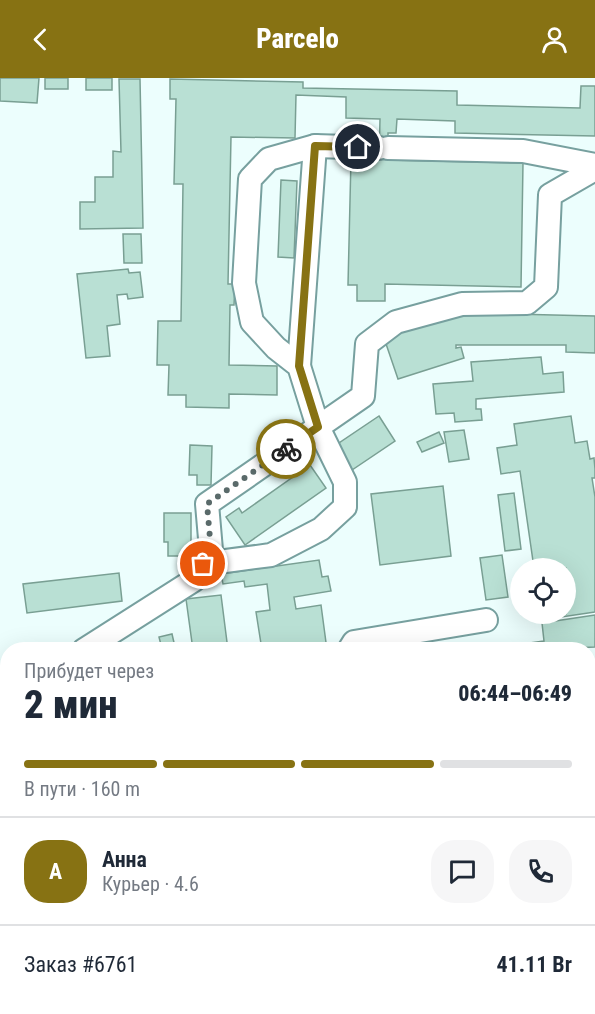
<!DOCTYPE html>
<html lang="ru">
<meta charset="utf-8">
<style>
:root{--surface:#fff;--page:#f6f6f7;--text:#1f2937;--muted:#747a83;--line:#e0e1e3;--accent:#877213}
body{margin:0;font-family:"Roboto Condensed",sans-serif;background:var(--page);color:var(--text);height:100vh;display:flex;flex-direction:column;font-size:22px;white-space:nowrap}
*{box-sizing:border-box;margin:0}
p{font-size:20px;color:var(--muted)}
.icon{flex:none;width:33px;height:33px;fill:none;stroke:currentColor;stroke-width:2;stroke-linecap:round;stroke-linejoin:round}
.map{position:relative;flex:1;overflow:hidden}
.sheet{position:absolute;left:0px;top:564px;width:596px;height:372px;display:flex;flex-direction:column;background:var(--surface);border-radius:24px 24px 0 0;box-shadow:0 6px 24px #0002}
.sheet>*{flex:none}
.fabs{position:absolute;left:510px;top:480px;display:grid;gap:12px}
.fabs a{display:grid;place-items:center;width:66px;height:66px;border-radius:50%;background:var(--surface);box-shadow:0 6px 24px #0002;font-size:30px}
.pin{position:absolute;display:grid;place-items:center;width:51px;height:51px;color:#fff;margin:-26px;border:3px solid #fff;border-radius:50%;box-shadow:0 2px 6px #0007}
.courier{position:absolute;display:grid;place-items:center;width:60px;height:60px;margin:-30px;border:4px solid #877213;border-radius:50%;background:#fff;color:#222;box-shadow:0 2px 8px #0007}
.head em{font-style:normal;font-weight:800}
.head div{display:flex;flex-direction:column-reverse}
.head{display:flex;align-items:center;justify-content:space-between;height:102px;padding:0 24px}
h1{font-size:39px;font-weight:800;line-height:45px}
.bar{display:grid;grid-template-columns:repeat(4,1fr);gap:9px 6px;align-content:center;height:72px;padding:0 24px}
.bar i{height:8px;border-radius:4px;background:var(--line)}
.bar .selected{background:var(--accent)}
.bar p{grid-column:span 4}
.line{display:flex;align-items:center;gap:15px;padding:0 24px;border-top:2px solid var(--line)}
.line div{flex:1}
.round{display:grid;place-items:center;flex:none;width:63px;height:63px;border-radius:24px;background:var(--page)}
header{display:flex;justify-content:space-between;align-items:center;height:78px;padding:0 24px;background:var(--accent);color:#fff;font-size:27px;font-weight:800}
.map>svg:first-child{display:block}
.building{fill:#b9e0d4;stroke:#799f93;stroke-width:1.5}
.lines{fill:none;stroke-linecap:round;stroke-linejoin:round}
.minor-casing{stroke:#77a09f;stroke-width:26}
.minor{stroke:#fff;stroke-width:22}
.done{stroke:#5a6a6a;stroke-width:6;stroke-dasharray:0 10.8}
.route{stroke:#877213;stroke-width:8}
</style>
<header><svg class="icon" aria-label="back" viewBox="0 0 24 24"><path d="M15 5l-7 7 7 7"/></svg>Parcelo<svg class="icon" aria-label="person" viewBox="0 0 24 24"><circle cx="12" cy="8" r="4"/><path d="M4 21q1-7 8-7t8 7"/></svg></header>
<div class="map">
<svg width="595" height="936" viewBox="0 0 595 936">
<rect width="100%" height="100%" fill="#ecfefd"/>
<g class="building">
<path d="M0,0H39L37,25L0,23Z"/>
<rect x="45" y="0" width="23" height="11"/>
<rect x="86" y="0" width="26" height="12"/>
<path d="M119,1H140L143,150L80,151V124H95V99H113V73L121,74Z"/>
<path d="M170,1L303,4V10L457,13V27L580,30L581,8H595V58L455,55V43L397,41L396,55H388V82L523,85L521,209L385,206V223H357V207H348L351,81L379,82L380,41L346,40V19L296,17L295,60L231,59L228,206H235L234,227H230L229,287L277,288V317L229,316V330L186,329V317H168L169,287H157L158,243H181L183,106H174L176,21H170Z"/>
<path d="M281,102L297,103L294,180L278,179Z"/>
<path d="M123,156H141L142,185H124Z"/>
<path d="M128,191L129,195L140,194L143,219L128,221L127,216L117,217L120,246L107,248L110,278L86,280L77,196Z"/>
<path d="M512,236L595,238V275L566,274V267H456V270L461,269L464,280L398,301L384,260L451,238Z"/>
<path d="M541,279L543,296L563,294L564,314L476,321V331H481L482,342L455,344L454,335L436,336L433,306L473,303L471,284Z"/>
<path d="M379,338L395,363L352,392L336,367Z"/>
<path d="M571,338L575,365L587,363L590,381L594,380L595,391V400H592L595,419V534L541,542L540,536H566V490H534L520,393L501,396L497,370L517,367L514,346Z"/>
<path d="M464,352L469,381L449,384L444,354Z"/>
<path d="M439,354L444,365L422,374L417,364Z"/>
<path d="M190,367L212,368L211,407H197V397H189Z"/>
<path d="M310,387L326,410L245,467L226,439L239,430L242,435Z"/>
<path d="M443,408L451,478L380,487L371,416Z"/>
<path d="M514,415L521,471L505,473L498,417Z"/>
<path d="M164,435H191V478H168V464H164Z"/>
<path d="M502,477L508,519L486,522L480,480Z"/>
<path d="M319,482L322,499L328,498L331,513L294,519L296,531L321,527L327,572H262L256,534L270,532L267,506L245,509L244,503L223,506L221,496Z"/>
<path d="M119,495L122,523L27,535L23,506Z"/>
<path d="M221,517L228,572H193L186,521Z"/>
<path d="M595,537V569L524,572L523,566L544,563L542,545Z"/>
<path d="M172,556L175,569L162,571L159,559Z"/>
<path d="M595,642V698L593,699L588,643Z"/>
<path d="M132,928H166L167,936H133Z"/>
<rect x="290" y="928" width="20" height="8"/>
</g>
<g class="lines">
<defs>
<g id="minor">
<path d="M388,70L523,73L595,87"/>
<path d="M299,288L315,68"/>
<path d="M203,486L271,477L321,451L345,429V404L318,349L299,288L276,270L252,244L244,205L250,101L269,81L315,68L379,70"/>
<path d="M84,572L194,502L211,472L207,426L363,318L367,266L396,244L462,226L527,225L546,209L550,117L595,91"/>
<path d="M349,572L354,564L486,542"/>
<path d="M588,608L595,607"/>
<path d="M0,688L8,687"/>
<path d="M0,844L8,915"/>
<path d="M9,928L10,936"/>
<path d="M171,928L172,936"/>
<path d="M337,928L338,936"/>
<path d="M575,928V936"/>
</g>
</defs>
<use href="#minor" class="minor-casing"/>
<use href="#minor" class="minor"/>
</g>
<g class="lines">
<path class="done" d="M203,486L211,472L207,426L286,371"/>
<path class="route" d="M286,371L318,349L299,288L315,68L358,69"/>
</g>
</svg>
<div class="fabs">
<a><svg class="icon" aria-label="locate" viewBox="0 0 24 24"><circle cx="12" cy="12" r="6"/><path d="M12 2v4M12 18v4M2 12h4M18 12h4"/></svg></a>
</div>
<div class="pin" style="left:203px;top:486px;background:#ea580c"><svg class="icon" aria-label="bag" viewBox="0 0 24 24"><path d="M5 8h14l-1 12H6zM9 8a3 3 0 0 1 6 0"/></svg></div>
<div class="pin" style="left:358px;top:69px;background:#1f2937"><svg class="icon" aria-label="home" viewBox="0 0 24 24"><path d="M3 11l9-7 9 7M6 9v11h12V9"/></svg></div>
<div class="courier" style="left:286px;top:371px"><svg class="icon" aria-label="bike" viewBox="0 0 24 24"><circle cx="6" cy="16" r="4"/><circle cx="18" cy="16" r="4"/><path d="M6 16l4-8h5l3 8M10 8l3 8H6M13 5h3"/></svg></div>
<section class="sheet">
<div class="head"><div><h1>2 мин</h1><p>Прибудет через</p></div><em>06:44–06:49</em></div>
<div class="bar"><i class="selected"></i><i class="selected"></i><i class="selected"></i><i></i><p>В пути · 160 m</p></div>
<div class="line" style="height:108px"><b class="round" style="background:var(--accent);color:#fff">А</b><div><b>Анна</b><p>Курьер · 4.6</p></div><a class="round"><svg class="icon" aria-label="chat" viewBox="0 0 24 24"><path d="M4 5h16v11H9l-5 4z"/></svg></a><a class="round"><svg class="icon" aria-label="phone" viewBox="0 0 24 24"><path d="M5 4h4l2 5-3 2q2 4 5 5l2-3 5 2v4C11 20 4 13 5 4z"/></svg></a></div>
<div class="line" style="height:78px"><div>Заказ #6761</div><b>41.11 Br</b></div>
</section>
</div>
